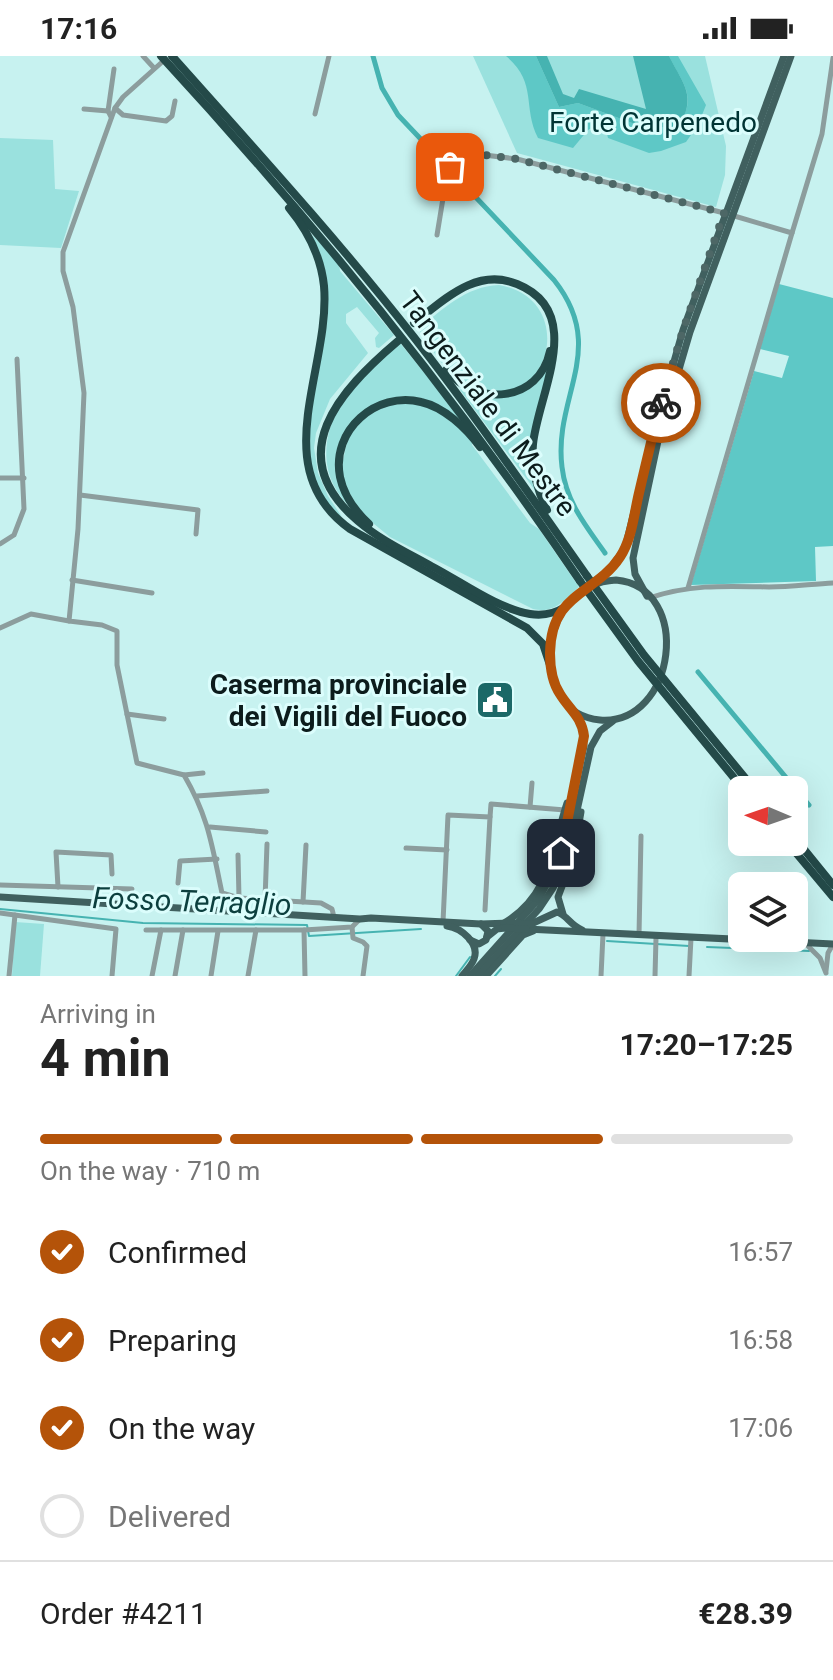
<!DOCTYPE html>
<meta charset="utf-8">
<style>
:root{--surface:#fff;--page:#f6f6f6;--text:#222;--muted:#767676;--line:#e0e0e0;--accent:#b45309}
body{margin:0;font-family:Roboto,sans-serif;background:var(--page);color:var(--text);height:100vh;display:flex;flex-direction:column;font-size:30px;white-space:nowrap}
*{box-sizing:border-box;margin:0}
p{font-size:26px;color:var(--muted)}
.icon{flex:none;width:44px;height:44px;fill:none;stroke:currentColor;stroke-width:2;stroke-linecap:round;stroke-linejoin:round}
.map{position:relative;height:920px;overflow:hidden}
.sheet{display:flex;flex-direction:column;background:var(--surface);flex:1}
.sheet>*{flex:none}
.needle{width:52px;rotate:272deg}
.buttons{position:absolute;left:728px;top:720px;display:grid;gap:16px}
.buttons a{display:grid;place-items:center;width:80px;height:80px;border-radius:12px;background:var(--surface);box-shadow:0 8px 32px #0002;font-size:40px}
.pin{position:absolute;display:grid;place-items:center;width:68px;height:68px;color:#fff;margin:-34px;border-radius:16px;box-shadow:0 4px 12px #0006}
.courier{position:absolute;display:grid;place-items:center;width:80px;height:80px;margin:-40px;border:6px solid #b45309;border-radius:50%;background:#fff;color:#222;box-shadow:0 2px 10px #0007}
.summary em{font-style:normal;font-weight:700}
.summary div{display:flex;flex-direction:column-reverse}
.summary{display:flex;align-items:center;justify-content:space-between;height:136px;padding:0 40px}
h1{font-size:52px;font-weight:700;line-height:60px}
.bar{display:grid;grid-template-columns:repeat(4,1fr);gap:12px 8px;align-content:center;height:96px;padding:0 40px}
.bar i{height:10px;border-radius:6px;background:var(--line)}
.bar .selected{background:var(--accent)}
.bar p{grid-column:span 4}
.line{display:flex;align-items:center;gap:20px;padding:0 40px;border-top:2px solid var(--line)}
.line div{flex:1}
ol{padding:0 40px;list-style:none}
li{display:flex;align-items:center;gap:24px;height:88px}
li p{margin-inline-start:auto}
li .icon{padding:8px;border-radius:50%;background:var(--accent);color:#fff;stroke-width:4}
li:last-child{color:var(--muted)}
li i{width:44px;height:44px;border:4px solid var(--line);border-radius:50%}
.status{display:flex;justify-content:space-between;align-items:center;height:56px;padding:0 40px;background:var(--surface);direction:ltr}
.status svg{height:22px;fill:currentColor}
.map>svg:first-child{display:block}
.green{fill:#9ae1de}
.forest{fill:#5ec8c6}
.water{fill:#46b3b1}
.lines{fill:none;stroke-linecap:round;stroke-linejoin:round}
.stream{stroke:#46b3b1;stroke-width:2}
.canal{stroke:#46b3b1;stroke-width:5}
.minor{stroke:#8c9d9d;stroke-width:5}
.major{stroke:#40605f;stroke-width:7}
.highway{stroke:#244a49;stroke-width:8}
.major-bridge{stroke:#40605f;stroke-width:7}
.highway-bridge{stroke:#244a49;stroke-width:8}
.done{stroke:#4d6766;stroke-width:8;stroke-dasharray:0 14.4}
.route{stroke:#b45309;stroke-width:10}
.labels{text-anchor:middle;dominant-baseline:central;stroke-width:6;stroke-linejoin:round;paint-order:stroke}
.park-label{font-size:28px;fill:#003434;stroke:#dbfdfc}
.street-label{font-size:28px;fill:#0c1c1c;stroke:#dbfdfc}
.poi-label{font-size:28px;font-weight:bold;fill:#0c1c1c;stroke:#dbfdfc;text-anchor:end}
.water-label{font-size:30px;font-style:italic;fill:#0c3f3e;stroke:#dbfdfc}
</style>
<div class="status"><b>17:16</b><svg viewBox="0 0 49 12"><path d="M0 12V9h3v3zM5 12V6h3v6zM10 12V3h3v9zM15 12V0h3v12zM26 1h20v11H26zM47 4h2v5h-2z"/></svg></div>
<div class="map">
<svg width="833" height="920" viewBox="0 0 833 920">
<rect width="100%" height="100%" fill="#c7f2f0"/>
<g class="green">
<path d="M473,0H705L726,90L725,119L716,151L517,97Z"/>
<path d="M0,82L53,84L55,133L79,135L61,192L0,189Z"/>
<path d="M312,179L339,207L340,215L394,279L379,292L376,291L375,282L379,277L357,251L346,258V267L368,297L330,343L316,377L314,392L318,417L328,440L342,461C282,418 323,307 325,245C326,225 316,200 312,179Z"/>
<path d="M489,224C506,224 522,229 535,241C575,278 539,339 532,382C529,402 535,419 537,437L460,334L463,332C480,341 498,345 516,337C590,308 543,176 443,247C458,235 472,228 489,224Z"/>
<path d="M499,229C575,242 553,346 490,337C485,336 478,332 473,330C468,327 460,325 456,322C443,312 428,287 418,273C442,254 466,230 499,229Z"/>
<path d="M400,287L461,362L458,364L431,347L372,349L338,394L348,449C315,415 323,371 349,334C361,316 384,302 400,287Z"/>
<path d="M415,346L445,359L473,385L472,389L530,467L539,473L579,531C564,544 555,558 533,553L390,481L368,463L350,443L341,414L349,376L378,351Z"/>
<path d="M15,866L44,868L40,920H12Z"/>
</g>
<g class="forest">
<path d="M506,0H536L559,51L578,47L643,71L678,72C697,39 685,32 669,0H678L706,49L698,69L686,86L661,95L649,97L608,82L605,68L600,67L588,74L573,92L538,82C522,50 538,27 506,0Z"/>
<path d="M779,228L833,242V490L815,491L816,525L691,529L754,315L782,322L789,300L760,293Z"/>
</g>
<path class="water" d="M536,0H547L563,38L574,42L579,33L646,53L633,0H669C685,31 696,39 679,72L643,71L578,47L559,51Z"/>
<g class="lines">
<g class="stream">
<path d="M0,853L143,867L307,869L309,880L421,873"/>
<path d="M607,885L689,890"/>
<path d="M707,891L809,895"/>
<path d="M456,920L470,901"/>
<path d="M495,920L501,913"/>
</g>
<g class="canal">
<path d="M373,0L382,32L398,59L554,224C609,293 553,340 562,411C566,446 586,470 605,497"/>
<path d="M698,616L809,749"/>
</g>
<g class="minor">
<path d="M143,0L154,12"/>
<path d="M161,7L123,41L115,52L63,196V215L73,251L84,337L78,473L69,565L102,569L117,575V609L137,707L184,719C209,762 212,790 222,837L239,842L321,847L332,853L334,861"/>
<path d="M115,52L123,59L166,65L172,60L175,45"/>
<path d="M84,53L108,55"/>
<path d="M315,58L329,0"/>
<path d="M111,61L108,55L114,13"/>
<path d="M731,159L792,177L822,78L833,2"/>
<path d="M437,179L447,118L457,100L468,97L517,103L724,157"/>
<path d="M0,422H24"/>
<path d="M80,439L198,454L196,478"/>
<path d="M0,488L14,479L24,453L17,303"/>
<path d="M72,524L152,537"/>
<path d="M688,532L792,177"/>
<path d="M649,542C690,528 727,530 769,531C790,531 812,528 833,527"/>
<path d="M0,572L31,558L69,565"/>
<path d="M127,658L164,663"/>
<path d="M184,719L203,717"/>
<path d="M197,740L267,735"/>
<path d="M530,751L532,727"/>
<path d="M490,761L491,748L565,754"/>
<path d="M210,771L266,776"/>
<path d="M406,792L447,794"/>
<path d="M238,799L239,842"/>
<path d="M178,827L180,805L217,803"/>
<path d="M0,829L132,833"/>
<path d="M58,831L56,796L111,799L112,818"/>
<path d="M265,844L267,788"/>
<path d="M303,846L306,789"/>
<path d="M0,857L116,873L112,920"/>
<path d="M443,866L448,759L490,761L485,854"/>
<path d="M352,871L353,882L363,886L367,890L363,920"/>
<path d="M146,874H304L352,871L359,864"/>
<path d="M304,874L305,920"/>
<path d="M639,879L641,780"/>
<path d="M807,889L820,902L826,917"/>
<path d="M826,915L828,897L833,888"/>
<path d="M9,920L15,859"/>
<path d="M152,920L161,874"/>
<path d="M175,920L183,874"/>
<path d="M211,920L218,875"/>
<path d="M248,920L256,874"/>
<path d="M601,920L603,878"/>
<path d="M655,920L656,882"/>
<path d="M689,920L691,882"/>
</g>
<g class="major">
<path d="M616,524C694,531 676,670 600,664C526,657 536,528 616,524Z"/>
<path d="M590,529L610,513L625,492L652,383L683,274L784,0"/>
<path d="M647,540L635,518L633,502L658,385L690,276L791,0"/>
<path d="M0,841L360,863L371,862L481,868L510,867"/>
<path d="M563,858L558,841L573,801L581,756"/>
<path d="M504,867C551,840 552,792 567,747"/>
<path d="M531,868L557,856C567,859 570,869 582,874"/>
<path d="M447,870C461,872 480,887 474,903C472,909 466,915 462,920"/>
<path d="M526,873L833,888"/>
<path d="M487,881L497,873L505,872"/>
<path d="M470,884L479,888L486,884L488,875L481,868"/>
<path d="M470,920L538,844L554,815L563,786L584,690L582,671L576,658"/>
<path d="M478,920L539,853L553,832L567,800L591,691L600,675L613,665"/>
<path d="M486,920L523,879L533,875"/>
</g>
<g class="highway">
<path d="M161,0C313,165 454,339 580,525"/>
<path d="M172,0C254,92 337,183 413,280C474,358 530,439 587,520"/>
<path d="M289,152C308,175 321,201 324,230C331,313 265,412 350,473L527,572L543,588L551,612"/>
<path d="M414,267C444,244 476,211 517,228C587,256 538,338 533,388C531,411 537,434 547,454"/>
<path d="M398,285C340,334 280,399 358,465C380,484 406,496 431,510C462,526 496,552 530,558C543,560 554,558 565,551"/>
<path d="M446,314C477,351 539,347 550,295"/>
<path d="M369,468C355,455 344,440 340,421C331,374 376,335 421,346C444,351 466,372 480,391"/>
<path d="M794,781L833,829"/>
<path d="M787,786L833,841"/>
</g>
<g class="major-bridge">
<path d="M510,867L531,868"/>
<path d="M505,872L526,873"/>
</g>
<g class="highway-bridge">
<path d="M587,520L644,599L755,734"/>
<path d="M580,525L638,605L744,734"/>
</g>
</g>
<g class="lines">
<path class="done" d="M450,111L457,100L468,97L517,103L724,157L683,274L661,347"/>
<path class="route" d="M561,797L584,680C582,661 569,653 560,638C552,626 550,611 550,597C551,536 595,539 620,501C632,483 634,458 639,437C646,407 653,377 661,347"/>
</g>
<defs>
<symbol id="civic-square" viewBox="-11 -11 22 22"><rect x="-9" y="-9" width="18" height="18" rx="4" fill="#1b6867" stroke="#dbfdfc"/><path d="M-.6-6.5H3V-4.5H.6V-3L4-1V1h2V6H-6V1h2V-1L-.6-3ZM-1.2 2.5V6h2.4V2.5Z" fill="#fff"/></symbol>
</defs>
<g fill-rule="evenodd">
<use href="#civic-square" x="473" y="622" width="44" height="44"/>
</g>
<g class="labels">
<g class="park-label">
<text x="653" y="66">Forte Carpenedo</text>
</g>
<g class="street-label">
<text transform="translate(488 348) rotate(53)">Tangenziale di Mestre</text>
</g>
<g class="poi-label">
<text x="467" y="628">Caserma provinciale<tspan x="467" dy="32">dei Vigili del Fuoco</tspan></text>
</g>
<g class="water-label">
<text transform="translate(192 845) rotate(2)">Fosso Terraglio</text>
</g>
</g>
</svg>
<div class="buttons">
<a><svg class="needle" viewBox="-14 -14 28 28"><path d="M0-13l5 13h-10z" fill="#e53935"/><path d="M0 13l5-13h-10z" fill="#767676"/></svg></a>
<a><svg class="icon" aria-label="layers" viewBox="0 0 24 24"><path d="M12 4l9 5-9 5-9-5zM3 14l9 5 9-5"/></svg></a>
</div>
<div class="pin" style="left:450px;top:111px;background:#ea580c"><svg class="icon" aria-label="bag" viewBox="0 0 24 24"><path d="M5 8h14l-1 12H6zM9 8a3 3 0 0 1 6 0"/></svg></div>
<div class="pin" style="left:561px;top:797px;background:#1f2937"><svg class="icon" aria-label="home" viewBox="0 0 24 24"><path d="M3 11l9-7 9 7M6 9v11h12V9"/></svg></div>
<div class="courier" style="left:661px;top:347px"><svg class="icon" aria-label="bike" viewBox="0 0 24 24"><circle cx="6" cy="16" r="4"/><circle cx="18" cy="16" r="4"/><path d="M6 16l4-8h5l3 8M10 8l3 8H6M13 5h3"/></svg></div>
</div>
<section class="sheet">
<div class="summary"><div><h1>4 min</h1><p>Arriving in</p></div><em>17:20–17:25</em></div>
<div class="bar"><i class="selected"></i><i class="selected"></i><i class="selected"></i><i></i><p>On the way · 710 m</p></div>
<ol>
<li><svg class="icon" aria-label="check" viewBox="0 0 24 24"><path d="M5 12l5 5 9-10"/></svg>Confirmed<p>16:57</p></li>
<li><svg class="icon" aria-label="check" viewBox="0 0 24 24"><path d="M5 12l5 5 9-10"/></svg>Preparing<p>16:58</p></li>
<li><svg class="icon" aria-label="check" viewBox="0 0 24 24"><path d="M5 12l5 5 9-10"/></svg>On the way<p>17:06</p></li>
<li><i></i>Delivered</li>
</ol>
<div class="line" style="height:104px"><div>Order #4211</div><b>€28.39</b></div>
</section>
